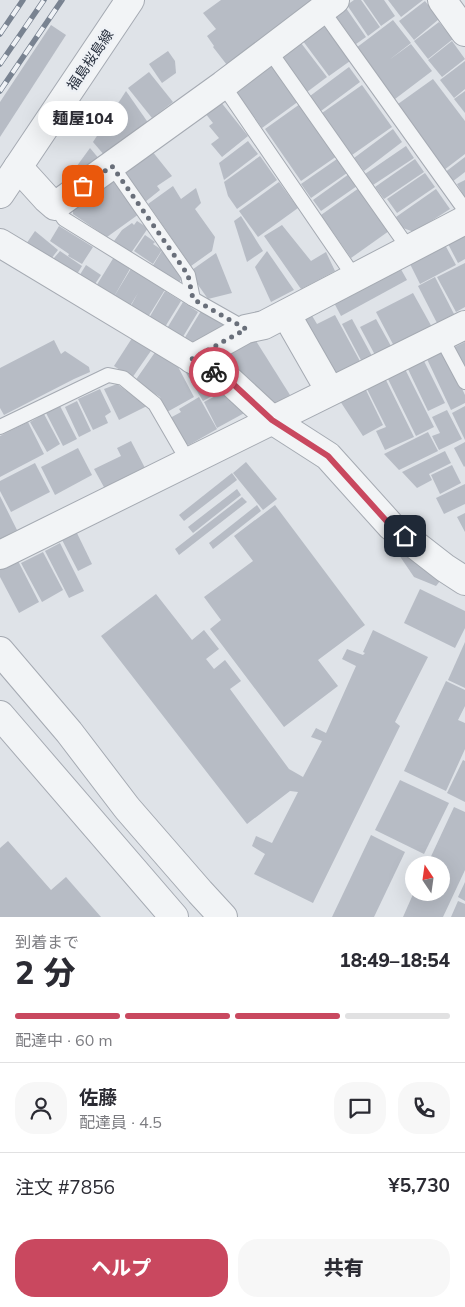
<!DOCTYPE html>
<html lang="ja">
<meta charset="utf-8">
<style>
:root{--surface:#fff;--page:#f7f7f7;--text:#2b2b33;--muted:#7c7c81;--line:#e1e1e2;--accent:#c9485f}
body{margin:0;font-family:Mulish,"Noto Sans JP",sans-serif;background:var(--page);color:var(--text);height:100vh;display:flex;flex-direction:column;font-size:19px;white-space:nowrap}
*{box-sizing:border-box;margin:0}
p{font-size:16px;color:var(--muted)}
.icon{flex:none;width:28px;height:28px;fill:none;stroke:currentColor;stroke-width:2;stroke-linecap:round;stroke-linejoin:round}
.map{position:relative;height:917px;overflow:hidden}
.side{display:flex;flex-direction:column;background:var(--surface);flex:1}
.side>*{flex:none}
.needle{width:32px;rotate:347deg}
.fabs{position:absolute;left:405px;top:856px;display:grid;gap:10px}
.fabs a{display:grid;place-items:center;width:45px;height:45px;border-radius:50%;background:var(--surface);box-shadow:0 5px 20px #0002;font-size:25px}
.pin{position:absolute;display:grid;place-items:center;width:42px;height:42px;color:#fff;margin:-21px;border-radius:10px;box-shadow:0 2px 8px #0006}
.courier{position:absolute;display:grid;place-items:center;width:50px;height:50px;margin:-25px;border:4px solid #c9485f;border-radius:50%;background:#fff;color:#222;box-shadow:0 1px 6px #0007}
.bubble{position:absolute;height:35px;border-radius:18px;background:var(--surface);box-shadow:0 5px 20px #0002;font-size:16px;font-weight:800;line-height:35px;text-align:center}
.summary em{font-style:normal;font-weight:800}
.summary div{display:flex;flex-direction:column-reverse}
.summary{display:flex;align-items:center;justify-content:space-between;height:85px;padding:0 15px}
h1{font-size:32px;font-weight:800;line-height:38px}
.bar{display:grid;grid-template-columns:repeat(4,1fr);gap:8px 5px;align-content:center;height:60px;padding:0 15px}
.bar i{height:6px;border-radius:4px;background:var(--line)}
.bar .current{background:var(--accent)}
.bar p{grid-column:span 4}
.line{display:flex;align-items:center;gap:12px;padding:0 15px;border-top:1px solid var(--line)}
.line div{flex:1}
.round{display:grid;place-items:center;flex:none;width:52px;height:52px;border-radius:20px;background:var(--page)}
.action{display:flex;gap:10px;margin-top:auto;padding:10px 15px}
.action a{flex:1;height:58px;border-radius:20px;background:var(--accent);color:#fff;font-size:20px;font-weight:800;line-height:58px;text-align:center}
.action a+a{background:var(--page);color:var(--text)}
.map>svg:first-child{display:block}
.building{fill:#b7bcc5}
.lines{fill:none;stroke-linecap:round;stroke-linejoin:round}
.service-casing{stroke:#a5aab2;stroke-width:16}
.minor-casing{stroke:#a5aab2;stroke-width:30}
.tertiary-casing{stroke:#a5aab2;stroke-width:30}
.service{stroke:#f2f4f6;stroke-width:14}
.minor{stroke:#f2f4f6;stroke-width:28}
.tertiary{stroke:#f2f4f6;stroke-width:28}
.rail-casing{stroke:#798391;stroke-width:5.5}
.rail{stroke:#eff2f6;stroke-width:4;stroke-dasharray:11;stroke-linecap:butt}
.done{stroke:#696f7a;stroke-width:5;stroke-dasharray:0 9}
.route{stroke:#c9485f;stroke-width:6}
.labels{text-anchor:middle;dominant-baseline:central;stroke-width:5;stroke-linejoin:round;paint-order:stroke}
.street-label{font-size:14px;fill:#29313f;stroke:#eff2f6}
</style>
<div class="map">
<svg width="465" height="917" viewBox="0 0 465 917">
<rect width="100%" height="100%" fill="#dfe3e8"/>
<g class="building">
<path d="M221,0H313L227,65L213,47L214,46L207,36L216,29L203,13Z"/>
<path d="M354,0H361L380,27L368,36L347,5Z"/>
<path d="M363,0H384L395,16L381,26Z"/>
<path d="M388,0H423L401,17Z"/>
<path d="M425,1L439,19L414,40L399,21Z"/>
<path d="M346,8L366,37L356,44L335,15Z"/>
<path d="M393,20L411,43L389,60L411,44L432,71L395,99L356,48Z"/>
<path d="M320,21L350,61L329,76L300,37Z"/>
<path d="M439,22L453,39L428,59L414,41Z"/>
<path d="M51,25L66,35L0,137V102Z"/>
<path d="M298,39L327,77L307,92L278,54Z"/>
<path d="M452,41L465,59L442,77L428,60Z"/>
<path d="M168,51L175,61L176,73L162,83L149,64Z"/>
<path d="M465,61V89L454,98L440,80Z"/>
<path d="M272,63L299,101L262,128L237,93V87Z"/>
<path d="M349,67L360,82L321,111L310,96Z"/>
<path d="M149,72L173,102L152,118L128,88Z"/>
<path d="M433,79L465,121V154L444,170L398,104Z"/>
<path d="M362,85L392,127L352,155L322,113Z"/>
<path d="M126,91L149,124L105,156L93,142Z"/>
<path d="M465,91V113L454,99Z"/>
<path d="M220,101L248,136L222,157L211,144L219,138L209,126L213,123L205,113Z"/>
<path d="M300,104L337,156L301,181L265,129Z"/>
<path d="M393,129L402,142L364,171L354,158Z"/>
<path d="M248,141L258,154L224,180L219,163Z"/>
<path d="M406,146L414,158L373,185L365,174Z"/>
<path d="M90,148L100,160L73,180L71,174Z"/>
<path d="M152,151L172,176L157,186L160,190L145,202L123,173Z"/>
<path d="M260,156L277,180L237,209L228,196L224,182Z"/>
<path d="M465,157V172L452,182L444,173Z"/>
<path d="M337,159L347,173L311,198L301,184Z"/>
<path d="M415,159L424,172L384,199L375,187Z"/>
<path d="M425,173L435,187L397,213L387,199Z"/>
<path d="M349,174L357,186L321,211L313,200Z"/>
<path d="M115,180L139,214L107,237L73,214V206L93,190L97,195Z"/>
<path d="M465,180V198L457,184Z"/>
<path d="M279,182L298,208L258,237L239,211Z"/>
<path d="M173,186L181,199L196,188L201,203L195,209L215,237L212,251L191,266L148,204Z"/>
<path d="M359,188L389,231L351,258L321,215Z"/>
<path d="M436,189L450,209L414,232L403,228L396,217Z"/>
<path d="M241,216L263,251L247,262L234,221Z"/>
<path d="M137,221L148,228L131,253L114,241L122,230L132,223L134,225Z"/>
<path d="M282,225L311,261L326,252L335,271L301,289L264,236Z"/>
<path d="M59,226L93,247L82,264L68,256L69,254L50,241Z"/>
<path d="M35,231L58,250L47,264L22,250Z"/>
<path d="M465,232V259L458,263L447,242Z"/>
<path d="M145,235L155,242L153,244L162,250L153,264L134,251Z"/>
<path d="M444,243L456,265L420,284L409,262Z"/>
<path d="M163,249L184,275L178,284L152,267Z"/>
<path d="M60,251L82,266L74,279L48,265Z"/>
<path d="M267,251L294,290L271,302L255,267Z"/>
<path d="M216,253L232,293L208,299L189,272Z"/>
<path d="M114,257L131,267L112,300L132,267L166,288L145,322L128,311L138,293L127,311L93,291Z"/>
<path d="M465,263V307L456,312L437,277Z"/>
<path d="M398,264L407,280L341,316L332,299Z"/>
<path d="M86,265L101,275L91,290L76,281Z"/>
<path d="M435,277L454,314L437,323L418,286Z"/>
<path d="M165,291L181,301L165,327L149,318Z"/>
<path d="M413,293L433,329L395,348L376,312Z"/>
<path d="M183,302L198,312L181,340L166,330Z"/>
<path d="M201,311L229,327L190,350L181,344Z"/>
<path d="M311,314L317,324L335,315L361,363L332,378L301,319Z"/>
<path d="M352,319L372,356L362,362L342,324Z"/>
<path d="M376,319L391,346L375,355L360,327Z"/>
<path d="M136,332L155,345L132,378L114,366Z"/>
<path d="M251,333L290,395L268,407L208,355Z"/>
<path d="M54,340L61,354L65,351L89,367L90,372L74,379L4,415L0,408V368Z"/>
<path d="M465,342V371L453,348Z"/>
<path d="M158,348L176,363L194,397L167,412L160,397L135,381Z"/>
<path d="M443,349L465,395V403L451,410L426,357Z"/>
<path d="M422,357L445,403L428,411L406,365Z"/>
<path d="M404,367L434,427L416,436L386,375Z"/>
<path d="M183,368L221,391L203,401Z"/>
<path d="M384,376L414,437L385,450L376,431L386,427L365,385Z"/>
<path d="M117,384L147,406L119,420L104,389Z"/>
<path d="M364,386L383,425L363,436L338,398Z"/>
<path d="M100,389L111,412L105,416L108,423L93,430L78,399Z"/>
<path d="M223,392L248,411L217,428L204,402Z"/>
<path d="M199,397L217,429L189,445L183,443L170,418L181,412L179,409Z"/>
<path d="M77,401L91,431L79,437L65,407Z"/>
<path d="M59,404L77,439L63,446L45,411Z"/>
<path d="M465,406V440L452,413Z"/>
<path d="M447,410L462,439L439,450L432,436L440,433L432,417Z"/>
<path d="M44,414L60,444L47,452L30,422Z"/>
<path d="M28,422L44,454L0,477V436Z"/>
<path d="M428,432L438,451L399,470L384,454Z"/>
<path d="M131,441L145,468L105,489L94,469L121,456L117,448Z"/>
<path d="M465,442V466L464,467L454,448Z"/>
<path d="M78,448L92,475L55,495L41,467Z"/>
<path d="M445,451L451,463L429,474L432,480L417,488L402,472Z"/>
<path d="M246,462L277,499L263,510L233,473Z"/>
<path d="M35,463L50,492L11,512L0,491V481Z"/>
<path d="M452,465L461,483L440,494L431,475Z"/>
<path d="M232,473L237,480L184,521L179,515Z"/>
<path d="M465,484V504L444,514L436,498Z"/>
<path d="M237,489L241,495L193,533L188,527Z"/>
<path d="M0,496L17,530L0,539Z"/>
<path d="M242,497L247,502L179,555L175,549Z"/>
<path d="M257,505L261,511L213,549L209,543Z"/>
<path d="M275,505L365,625L318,660L338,686L284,727L210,629L221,620L204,597L253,561L234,536Z"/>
<path d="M465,513V532L457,517Z"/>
<path d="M75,529L92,564L78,571L60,536Z"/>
<path d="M384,533L444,576L436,586L414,577Z"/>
<path d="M60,543L84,591L69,598L45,551Z"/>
<path d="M43,552L63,590L42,602L21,563Z"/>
<path d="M17,559L39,602L19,613L0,577V568Z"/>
<path d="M420,589L465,611V628L455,648L404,623Z"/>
<path d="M156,594L192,640L204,630L219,649L206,659L214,669L225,660L241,681L230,689L289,769L303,777L322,741L311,737L316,728L326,733L356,666L342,659L347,649L363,655L365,653L363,652L373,630L428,657L395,722L400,726L313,903L254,874L265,854L252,846L256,836L272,843L298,792L290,791L247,824L101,636Z"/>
<path d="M465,642V688L448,680Z"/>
<path d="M446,681L465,690V706L458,720L465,723V749L446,791L404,771Z"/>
<path d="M463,760L465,761V802L447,793Z"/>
<path d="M400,780L449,803L424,854L375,830Z"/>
<path d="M454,807L465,812V870L443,917H403L414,892H441V865H427Z"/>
<path d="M371,835L405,852L374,917H332Z"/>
<path d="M8,841L51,890L66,877L101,917H0V848Z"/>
<path d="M465,882V901L458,897Z"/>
<path d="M458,901L465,904V917H451Z"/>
</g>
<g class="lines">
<defs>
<g id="service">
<path d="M322,10L465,210"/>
<path d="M269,50L409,249"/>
<path d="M223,85L355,278"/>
<path d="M112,166L188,275L193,299"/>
<path d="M55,206L64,219L193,299L246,329"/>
<path d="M441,337L465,382"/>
<path d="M0,427L108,375L123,378L155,404L188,461"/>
</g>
<g id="minor">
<path d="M442,0L465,32"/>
<path d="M18,167L47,199L55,206L223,85L335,0"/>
<path d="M0,243L231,382L272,420L328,456L391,526L445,568L465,581"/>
<path d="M286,314L330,391"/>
<path d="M192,359L246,329L264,325L465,220"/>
<path d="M0,555L465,325"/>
</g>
<g id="tertiary">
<path d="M0,194L130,0"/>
<path d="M0,651L69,732L127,808L200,892L223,917"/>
<path d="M0,715L174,917"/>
</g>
</defs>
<use href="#service" class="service-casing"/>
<use href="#minor" class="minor-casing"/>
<use href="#tertiary" class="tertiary-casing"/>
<use href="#service" class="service"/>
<use href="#minor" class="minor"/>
<use href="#tertiary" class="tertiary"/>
<defs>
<g id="rail">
<path d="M0,34L23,0"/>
<path d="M0,64L44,0"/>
<path d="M0,91L62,0"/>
</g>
</defs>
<use href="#rail" class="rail-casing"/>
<use href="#rail" class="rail"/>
</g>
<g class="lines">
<path class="done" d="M83,186L112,166L188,275L193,299L246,329L192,359L214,372"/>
<path class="route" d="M214,372L231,382L272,420L328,456L391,526L405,536"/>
</g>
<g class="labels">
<g class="street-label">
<text transform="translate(90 60) rotate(-56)">福島桜島線</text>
</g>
</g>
</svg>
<div class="fabs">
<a><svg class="needle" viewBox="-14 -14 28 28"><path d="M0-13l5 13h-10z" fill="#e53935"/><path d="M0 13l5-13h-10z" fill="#7c7c81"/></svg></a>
</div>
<div class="pin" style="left:83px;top:186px;background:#ea580c"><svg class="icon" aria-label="bag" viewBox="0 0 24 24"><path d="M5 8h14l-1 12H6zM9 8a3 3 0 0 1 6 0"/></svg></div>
<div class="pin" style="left:405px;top:536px;background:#1f2937"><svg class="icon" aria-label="home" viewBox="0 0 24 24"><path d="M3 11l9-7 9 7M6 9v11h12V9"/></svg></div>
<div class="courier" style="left:214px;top:372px"><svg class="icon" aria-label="bike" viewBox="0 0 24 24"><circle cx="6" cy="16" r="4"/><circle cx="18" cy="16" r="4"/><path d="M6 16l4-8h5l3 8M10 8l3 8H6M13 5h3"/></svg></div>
<div class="bubble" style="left:38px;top:101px;width:90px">麺屋104</div>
</div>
<section class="side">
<div class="summary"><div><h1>2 分</h1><p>到着まで</p></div><em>18:49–18:54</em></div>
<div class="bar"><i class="current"></i><i class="current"></i><i class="current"></i><i></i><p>配達中 · 60 m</p></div>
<div class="line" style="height:90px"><a class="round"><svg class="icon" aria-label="person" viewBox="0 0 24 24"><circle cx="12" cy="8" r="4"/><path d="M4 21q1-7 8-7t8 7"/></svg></a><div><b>佐藤</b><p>配達員 · 4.5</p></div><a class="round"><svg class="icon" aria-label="chat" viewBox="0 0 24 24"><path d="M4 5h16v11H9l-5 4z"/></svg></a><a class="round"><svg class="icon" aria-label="phone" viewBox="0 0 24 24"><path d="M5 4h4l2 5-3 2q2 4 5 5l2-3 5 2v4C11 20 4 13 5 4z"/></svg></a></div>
<div class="line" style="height:65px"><div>注文 #7856</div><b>¥5,730</b></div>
<div class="action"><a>ヘルプ</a><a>共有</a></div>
</section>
